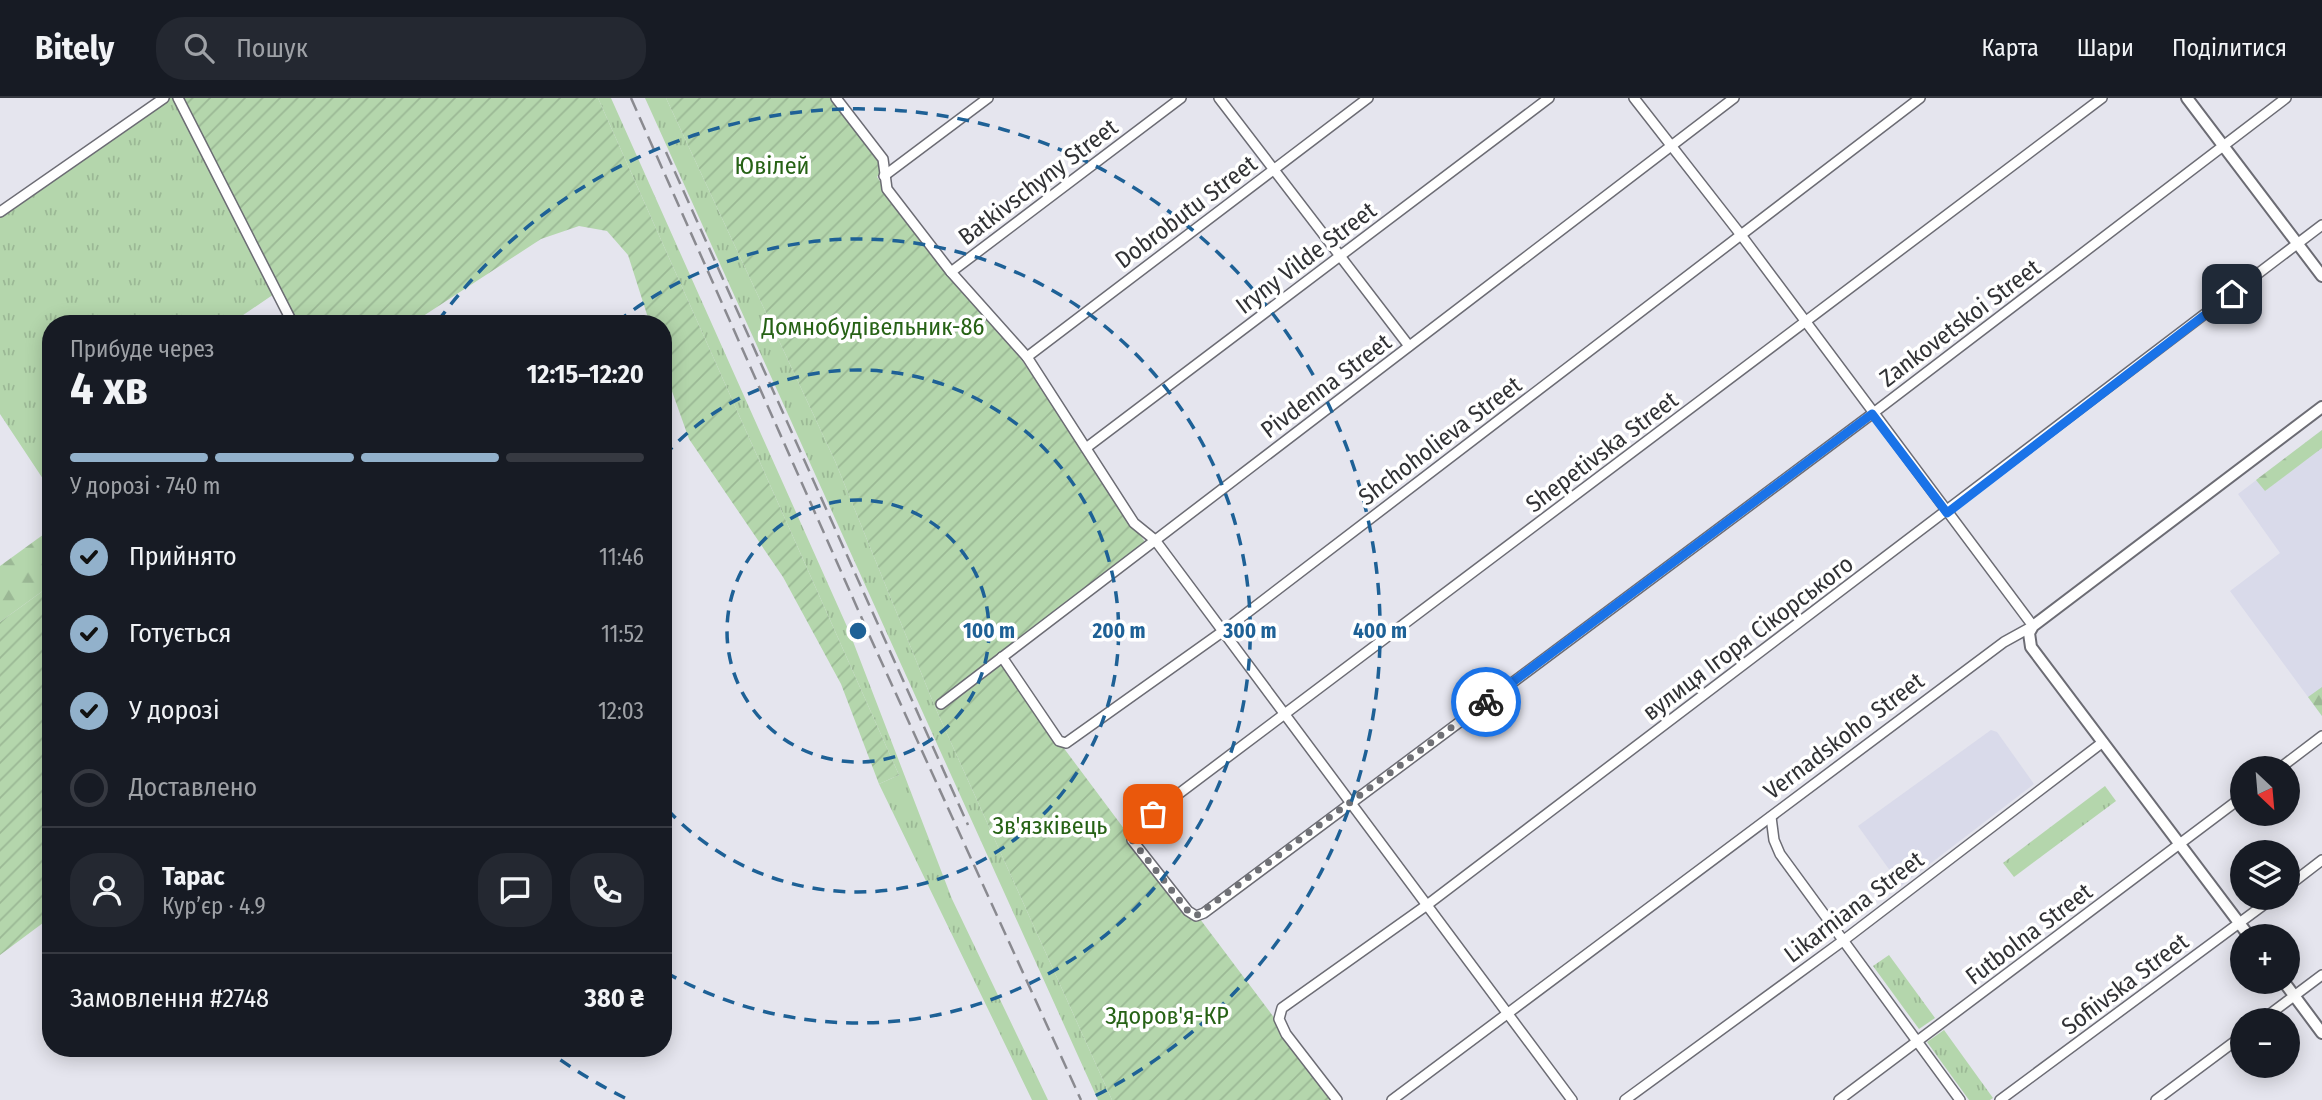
<!DOCTYPE html>
<html lang="uk">
<meta charset="utf-8">
<style>
:root{--surface:#171b24;--page:#242831;--text:#f1f3f6;--muted:#9ea1a6;--line:#363941;--accent:#92b1cb}
body{margin:0;font-family:"Fira Sans Condensed",sans-serif;background:var(--page);color:var(--text);height:100vh;display:flex;flex-direction:column;font-size:26px;white-space:nowrap}
*{box-sizing:border-box;margin:0}
p{font-size:23px;color:var(--muted)}
.icon{flex:none;width:38px;height:38px;fill:none;stroke:currentColor;stroke-width:2;stroke-linecap:round;stroke-linejoin:round}
.map{position:relative;flex:1;overflow:hidden}
.drawer{position:absolute;left:42px;top:217px;width:630px;height:742px;display:flex;flex-direction:column;background:var(--surface);border-radius:28px;box-shadow:0 4px 18px #0003}
.drawer>*{flex:none}
.needle{width:46px;rotate:154deg}
.fabs{position:absolute;left:2230px;top:658px;display:grid;gap:14px}
.fabs a{display:grid;place-items:center;width:70px;height:70px;border-radius:50%;background:var(--surface);box-shadow:0 4px 18px #0003;font-size:35px}
.pin{position:absolute;display:grid;place-items:center;width:60px;height:60px;color:#fff;margin:-30px;border-radius:14px;box-shadow:0 4px 10px #0006}
.courier{position:absolute;display:grid;place-items:center;width:70px;height:70px;margin:-35px;border:5px solid #1a73e8;border-radius:50%;background:#fff;color:#222;box-shadow:0 2px 9px #0007}
.overview em{font-style:normal;font-weight:700}
.overview div{display:flex;flex-direction:column-reverse}
.overview{display:flex;align-items:center;justify-content:space-between;height:119px;padding:0 28px}
h1{font-size:46px;font-weight:700;line-height:52px}
.bar{display:grid;grid-template-columns:repeat(4,1fr);gap:10px 7px;align-content:center;height:84px;padding:0 28px}
.bar i{height:9px;border-radius:5px;background:var(--line)}
.bar .current{background:var(--accent)}
.bar p{grid-column:span 4}
.line{display:flex;align-items:center;gap:18px;padding:0 28px;border-top:2px solid var(--line)}
.line div{flex:1}
.round{display:grid;place-items:center;flex:none;width:74px;height:74px;border-radius:28px;background:var(--page)}
ol{padding:0 28px;list-style:none}
li{display:flex;align-items:center;gap:21px;height:77px}
li p{margin-inline-start:auto}
li .icon{padding:7px;border-radius:50%;background:var(--accent);color:#111;stroke-width:4}
li:last-child{color:var(--muted)}
li i{width:38px;height:38px;border:4px solid var(--line);border-radius:50%}
header{display:flex;align-items:center;gap:42px;box-sizing:border-box;height:98px;padding:0 35px;background:var(--surface);border-bottom:2px solid var(--line)}
header strong{font-size:33px}
nav{display:flex;gap:38px;margin-inline-start:auto;font-size:24px}
.search{width:490px;height:63px;background:var(--page);display:flex;align-items:center;gap:18px;box-sizing:border-box;padding:0 24px;border-radius:28px;color:var(--muted);font-size:26px}
.map>svg:first-child{display:block}
.built{fill:#d9daea}
.grass{fill:url(#grass-tufts)}
.forest{fill:url(#forest-firs)}
.garden{fill:url(#garden-furrows)}
.lines{fill:none;stroke-linecap:round;stroke-linejoin:round}
.minor-casing{stroke:#6c6c74;stroke-width:12}
.tertiary-casing{stroke:#6c6c74;stroke-width:14}
.minor{stroke:#fff;stroke-width:9}
.tertiary{stroke:#fff;stroke-width:10}
.rail{stroke:#8a8a90;stroke-width:2.5;stroke-dasharray:14 7;stroke-linecap:butt}
.done{stroke:#707176;stroke-width:7;stroke-dasharray:0 12.6}
.route{stroke:#1a73e8;stroke-width:9}
.ring{fill:none;stroke:#1e6196;stroke-width:3.5;stroke-dasharray:12 9}
.labels{text-anchor:middle;dominant-baseline:central;stroke-width:7;stroke-linejoin:round;paint-order:stroke}
.park-label{font-size:24px;fill:#266215;stroke:#fff}
.street-label{font-size:24px;fill:#313235;stroke:#fff}
.centre{fill:#1e6196;stroke:#fff;stroke-width:3.5}
.ring-label{font-size:21px;text-anchor:middle;font-weight:bold;fill:#1e6196;stroke:#fff;stroke-width:7;stroke-linejoin:round;paint-order:stroke}
</style>
<header>
<strong>Bitely</strong>
<div class="search"><svg class="icon" aria-label="search" viewBox="0 0 24 24"><circle cx="10" cy="10" r="6"/><path d="M15 15l6 6"/></svg>Пошук</div>
<nav><a>Карта</a><a>Шари</a><a>Поділитися</a></nav>
</header>
<div class="map">
<svg width="2322" height="1002" viewBox="0 0 2322 1002">
<defs>
<pattern id="grass-tufts" width="24" height="20" patternUnits="userSpaceOnUse" patternTransform="scale(1.75)"><rect width="24" height="20" fill="#b4d6ac"/><path d="M3 7l-1-3M5 7V3M7 7l1-3M15 17l-1-3M17 17v-4M19 17l1-3" fill="none" stroke="#9bb895"/></pattern>
<pattern id="forest-firs" width="22" height="20" patternUnits="userSpaceOnUse" patternTransform="scale(1.75)"><rect width="22" height="20" fill="#b4d6ac"/><path d="M5 1l3.5 6h-7zM16 11l3.5 6h-7z" fill="#9bb895"/></pattern>
<pattern id="garden-furrows" width="10" height="10" patternUnits="userSpaceOnUse" patternTransform="scale(1.75)"><rect width="10" height="10" fill="#b4d6ac"/><path d="M-1 1l2-2M0 10L10 0M9 11l2-2" fill="none" stroke="#9bb895"/></pattern>
</defs>
<rect width="100%" height="100%" fill="#e5e5ee"/>
<g class="built">
<path d="M2322,332V618L2230,493L2280,455L2238,396Z"/>
<path d="M1991,632L1997,634L2034,686L1901,788L1858,728Z"/>
</g>
<g class="grass">
<path d="M164,0H178L277,194L230,226H51V393L0,316V114Z"/>
<path d="M598,0H611L849,533L952,801L1048,1002H1032L879,686L899,677Z"/>
<path d="M645,0H666L835,363L935,609L1112,1002H1098Z"/>
<path d="M2105,688L2116,703L2014,779L2003,765Z"/>
<path d="M1889,857L1935,920L1919,931L1873,868Z"/>
<path d="M1944,932L1993,1000L1990,1002H1969L1927,944Z"/>
</g>
<g class="forest">
<path d="M2322,332V350L2265,393L2256,382Z"/>
<path d="M51,431V487L0,524V468Z"/>
<path d="M2322,589V618L2308,599Z"/>
</g>
<g class="garden">
<path d="M178,0H598L899,677L879,686L841,586L783,479L689,341L663,268V226H650L628,157L607,133L579,128L541,141L411,226H293Z"/>
<path d="M666,0H835L882,62L883,71L877,79L947,176L1021,261L1145,444L1043,522L1002,560L1060,645L1187,815L1200,821L1336,1002H1112L935,609L835,363Z"/>
<path d="M51,487V819L0,857V524Z"/>
</g>
<g class="lines">
<defs>
<g id="minor">
<path d="M178,0L293,226"/>
<path d="M836,0L883,61L887,91L951,174L1027,259L1134,425L1155,442L1572,1002"/>
<path d="M1219,0L1409,248"/>
<path d="M2102,0L1132,731V742L1188,813L1196,818L1204,815L1872,316L2286,0"/>
<path d="M884,78L988,0"/>
<path d="M0,114L164,0"/>
<path d="M951,174L1181,0"/>
<path d="M1027,259L1368,0"/>
<path d="M1086,350L1549,0"/>
<path d="M1002,559L1059,643L1066,645L1222,534L1920,0"/>
<path d="M941,606L1734,0"/>
<path d="M2280,670L2322,638"/>
<path d="M1771,719L1774,742L1780,756L1960,1002"/>
<path d="M2287,789L2322,762"/>
<path d="M2262,922L2322,877"/>
<path d="M1337,1002L1286,936L1279,921L1282,910L1427,807L2322,127"/>
<path d="M1392,1002L2004,544L2033,528L1741,137L1634,0"/>
<path d="M1625,1002L1844,842L2103,644"/>
<path d="M1839,1002L2242,699"/>
<path d="M2000,1002L2273,800"/>
<path d="M2156,1002L2242,938"/>
</g>
<g id="tertiary">
<path d="M2187,0L2322,178"/>
<path d="M2249,838L2031,549L2029,535L2033,528L2322,309"/>
<path d="M2284,884L2322,935"/>
</g>
</defs>
<use href="#minor" class="minor-casing"/>
<use href="#tertiary" class="tertiary-casing"/>
<use href="#minor" class="minor"/>
<use href="#tertiary" class="tertiary"/>
<g class="rail">
<path d="M631,0L871,541L1081,1002"/>
<path d="M666,54L968,727"/>
</g>
</g>
<g class="lines">
<path class="done" d="M1153,716L1132,731V742L1188,813L1196,818L1486,604"/>
<path class="route" d="M1486,604L1872,316L1947,415L2232,196"/>
</g>
<g class="ring">
<circle cx="858" cy="533" r="131"/>
<path d="M664 358A261 261 0 1 1 664 708"/>
<path d="M617 224A392 392 0 1 1 665 874"/>
<path d="M625 1000A522 522 0 0 1 548 953M438 223A522 522 0 1 1 1091 1000"/>
</g>
<g class="labels">
<g class="park-label">
<text x="772" y="68">Ювілей</text>
<text x="873" y="229">Домнобудівельник-86</text>
<text x="1050" y="728">Зв'язківець</text>
<text x="1167" y="918">Здоров'я-КР</text>
</g>
<g class="street-label">
<text transform="translate(1038 84) rotate(-37)">Batkivschyny Street</text>
<text transform="translate(1186 114) rotate(-37)">Dobrobutu Street</text>
<text transform="translate(1306 160) rotate(-37)">Iryny Vilde Street</text>
<text transform="translate(1960 225) rotate(-37)">Zankovetskoi Street</text>
<text transform="translate(1326 288) rotate(-37)">Pivdenna Street</text>
<text transform="translate(1440 343) rotate(-37)">Shchoholieva Street</text>
<text transform="translate(1602 354) rotate(-37)">Shepetivska Street</text>
<text transform="translate(1748 540) rotate(-37)">вулиця Ігоря Сікорського</text>
<text transform="translate(1844 638) rotate(-37)">Vernadskoho Street</text>
<text transform="translate(1854 809) rotate(-37)">Likarniana Street</text>
<text transform="translate(2029 836) rotate(-37)">Futbolna Street</text>
<text transform="translate(2125 886) rotate(-37)">Sofiivska Street</text>
</g>
</g>
<circle cx="858" cy="533" r="10" class="centre"/>
<g class="ring-label">
<text x="989" y="540">100 m</text>
<text x="1119" y="540">200 m</text>
<text x="1250" y="540">300 m</text>
<text x="1380" y="540">400 m</text>
</g>
</svg>
<div class="fabs">
<a><svg class="needle" viewBox="-14 -14 28 28"><path d="M0-13l5 13h-10z" fill="#e53935"/><path d="M0 13l5-13h-10z" fill="#9ea1a6"/></svg></a>
<a><svg class="icon" aria-label="layers" viewBox="0 0 24 24"><path d="M12 4l9 5-9 5-9-5zM3 14l9 5 9-5"/></svg></a>
<a>+</a>
<a>−</a>
</div>
<div class="pin" style="left:1153px;top:716px;background:#ea580c"><svg class="icon" aria-label="bag" viewBox="0 0 24 24"><path d="M5 8h14l-1 12H6zM9 8a3 3 0 0 1 6 0"/></svg></div>
<div class="pin" style="left:2232px;top:196px;background:#1f2937"><svg class="icon" aria-label="home" viewBox="0 0 24 24"><path d="M3 11l9-7 9 7M6 9v11h12V9"/></svg></div>
<div class="courier" style="left:1486px;top:604px"><svg class="icon" aria-label="bike" viewBox="0 0 24 24"><circle cx="6" cy="16" r="4"/><circle cx="18" cy="16" r="4"/><path d="M6 16l4-8h5l3 8M10 8l3 8H6M13 5h3"/></svg></div>
<section class="drawer">
<div class="overview"><div><h1>4 хв</h1><p>Прибуде через</p></div><em>12:15–12:20</em></div>
<div class="bar"><i class="current"></i><i class="current"></i><i class="current"></i><i></i><p>У дорозі · 740 m</p></div>
<ol>
<li><svg class="icon" aria-label="check" viewBox="0 0 24 24"><path d="M5 12l5 5 9-10"/></svg>Прийнято<p>11:46</p></li>
<li><svg class="icon" aria-label="check" viewBox="0 0 24 24"><path d="M5 12l5 5 9-10"/></svg>Готується<p>11:52</p></li>
<li><svg class="icon" aria-label="check" viewBox="0 0 24 24"><path d="M5 12l5 5 9-10"/></svg>У дорозі<p>12:03</p></li>
<li><i></i>Доставлено</li>
</ol>
<div class="line" style="height:126px"><a class="round"><svg class="icon" aria-label="person" viewBox="0 0 24 24"><circle cx="12" cy="8" r="4"/><path d="M4 21q1-7 8-7t8 7"/></svg></a><div><b>Тарас</b><p>Кур’єр · 4.9</p></div><a class="round"><svg class="icon" aria-label="chat" viewBox="0 0 24 24"><path d="M4 5h16v11H9l-5 4z"/></svg></a><a class="round"><svg class="icon" aria-label="phone" viewBox="0 0 24 24"><path d="M5 4h4l2 5-3 2q2 4 5 5l2-3 5 2v4C11 20 4 13 5 4z"/></svg></a></div>
<div class="line" style="height:91px"><div>Замовлення #2748</div><b>380 ₴</b></div>
</section>
</div>
